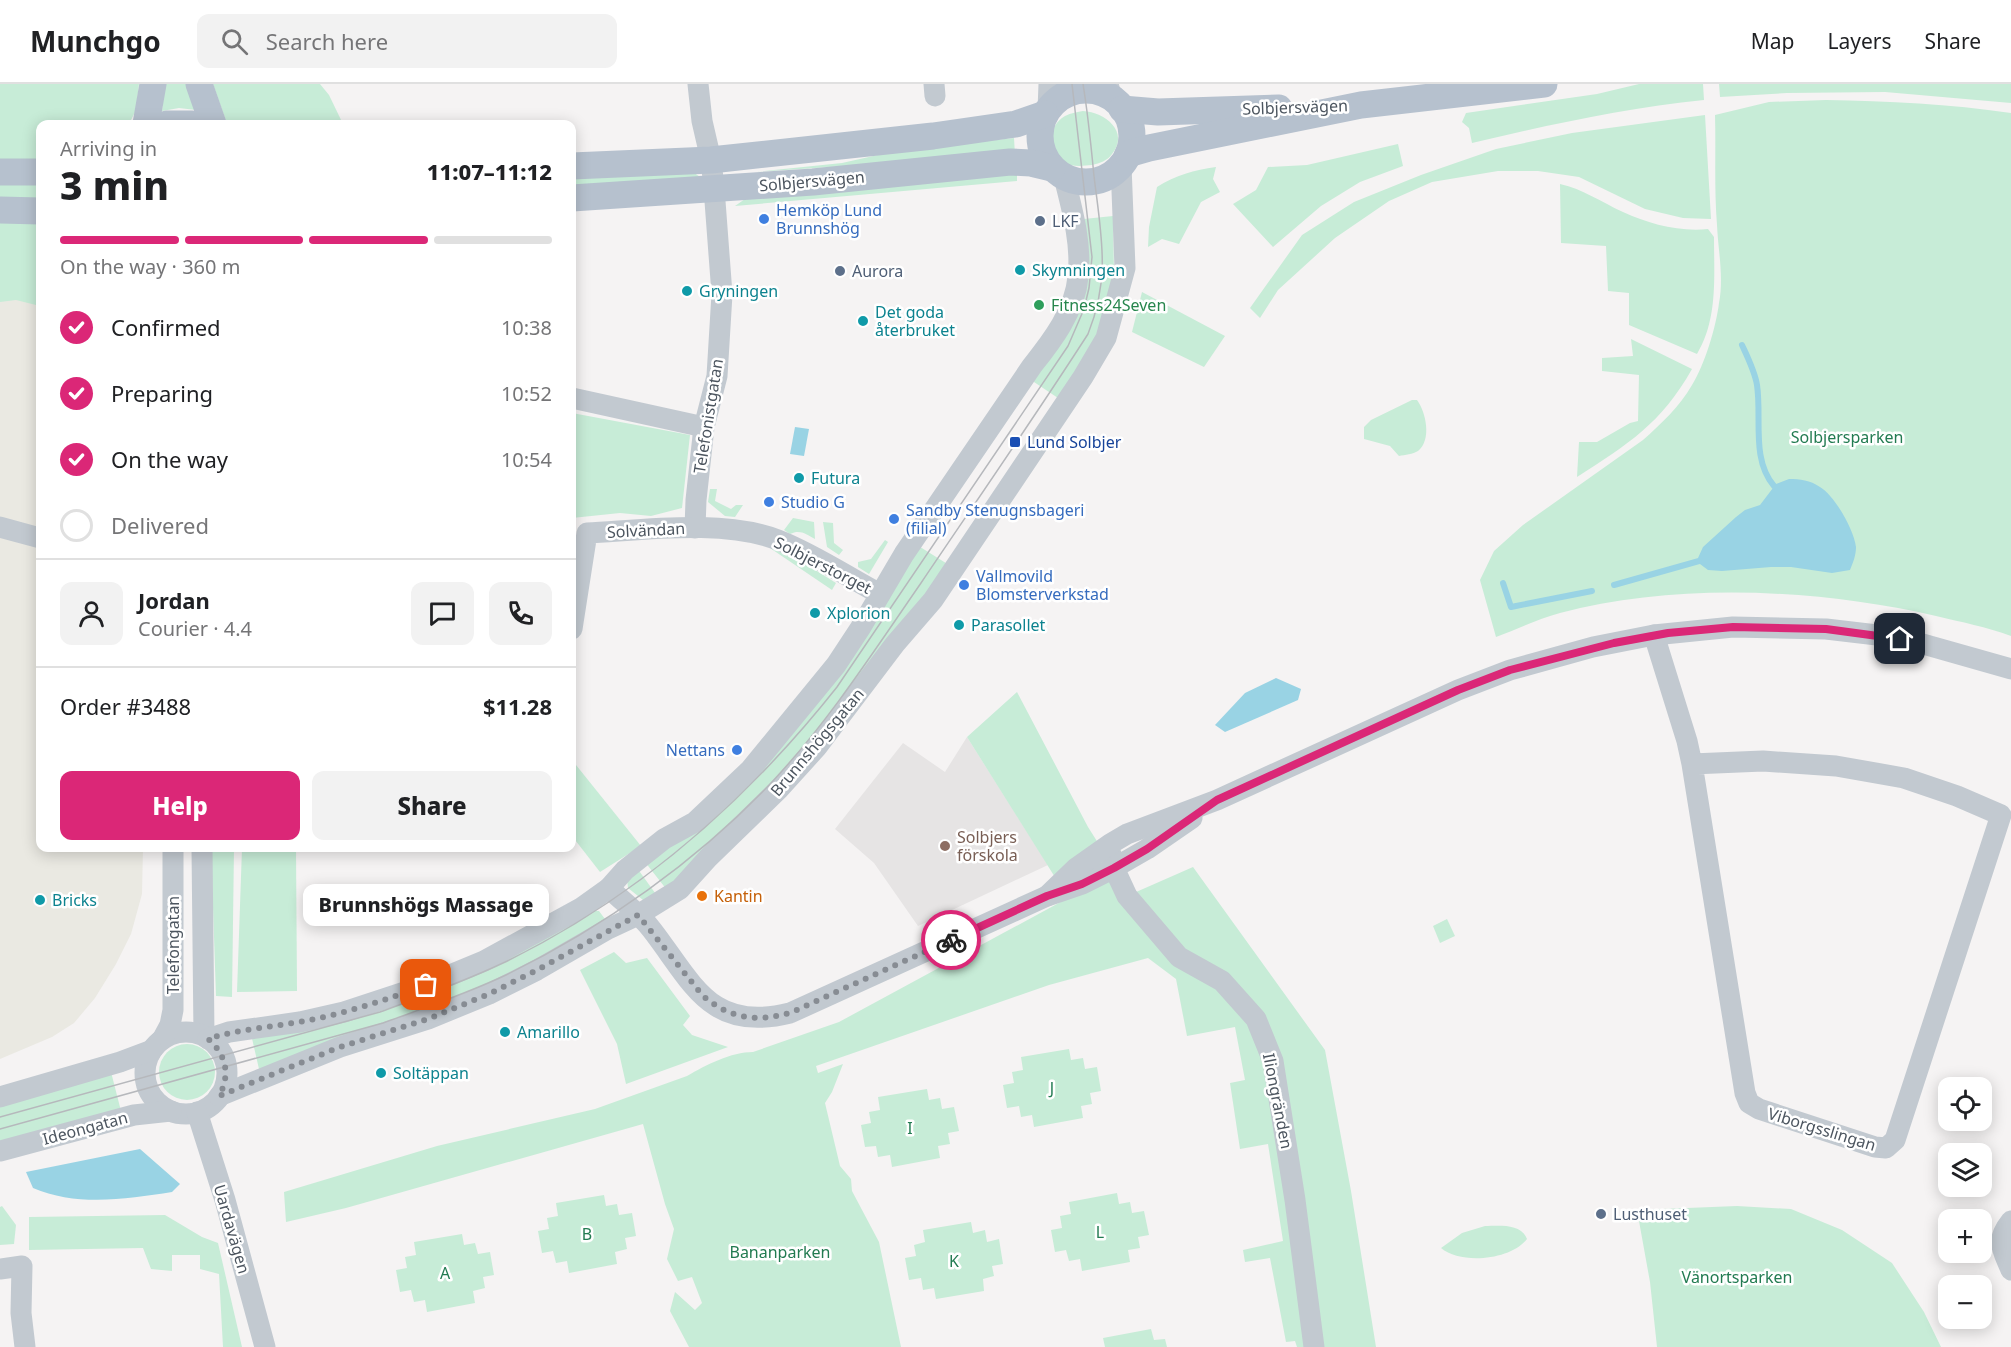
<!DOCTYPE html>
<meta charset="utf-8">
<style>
:root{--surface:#fff;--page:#f2f2f2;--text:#202124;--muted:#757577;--line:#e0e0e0;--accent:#db2777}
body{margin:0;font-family:"Noto Sans",sans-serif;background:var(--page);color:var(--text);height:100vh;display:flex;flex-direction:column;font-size:22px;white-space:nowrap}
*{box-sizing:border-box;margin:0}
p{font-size:20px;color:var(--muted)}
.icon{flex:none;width:33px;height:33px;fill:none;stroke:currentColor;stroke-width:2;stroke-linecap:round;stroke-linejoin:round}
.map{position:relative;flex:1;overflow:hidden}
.details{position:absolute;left:36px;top:36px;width:540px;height:732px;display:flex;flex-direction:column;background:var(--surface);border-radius:12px;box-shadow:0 3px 15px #0003}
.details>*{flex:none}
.fabs{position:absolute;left:1938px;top:993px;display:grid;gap:12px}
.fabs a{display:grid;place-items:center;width:54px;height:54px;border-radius:12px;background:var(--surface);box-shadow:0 3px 15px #0003;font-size:30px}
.pin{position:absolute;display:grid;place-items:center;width:51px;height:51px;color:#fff;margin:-26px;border-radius:12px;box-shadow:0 3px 9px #0006}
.courier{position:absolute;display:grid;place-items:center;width:60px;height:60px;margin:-30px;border:4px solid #db2777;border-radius:50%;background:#fff;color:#222;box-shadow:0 2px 8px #0007}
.bubble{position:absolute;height:42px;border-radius:12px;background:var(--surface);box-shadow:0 3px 15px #0003;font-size:20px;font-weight:800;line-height:42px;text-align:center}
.headline em{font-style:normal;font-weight:800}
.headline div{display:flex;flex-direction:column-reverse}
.headline{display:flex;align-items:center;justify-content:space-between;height:102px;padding:0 24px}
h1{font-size:39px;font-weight:800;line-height:45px}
.bar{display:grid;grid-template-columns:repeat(4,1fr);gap:9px 6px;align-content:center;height:72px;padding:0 24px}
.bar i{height:8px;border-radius:4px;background:var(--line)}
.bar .current{background:var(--accent)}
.bar p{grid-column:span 4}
.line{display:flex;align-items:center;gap:15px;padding:0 24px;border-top:2px solid var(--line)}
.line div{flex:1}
.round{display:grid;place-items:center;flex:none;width:63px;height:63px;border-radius:12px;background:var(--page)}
ol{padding:0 24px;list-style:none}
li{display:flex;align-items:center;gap:18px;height:66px}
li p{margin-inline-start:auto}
li .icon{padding:6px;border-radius:50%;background:var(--accent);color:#fff;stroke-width:4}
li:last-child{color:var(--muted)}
li i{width:33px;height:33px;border:3px solid var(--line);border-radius:50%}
.cta{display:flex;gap:12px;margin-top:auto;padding:12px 24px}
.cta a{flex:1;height:69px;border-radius:12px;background:var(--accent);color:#fff;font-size:24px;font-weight:800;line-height:69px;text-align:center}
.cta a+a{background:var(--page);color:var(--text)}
header{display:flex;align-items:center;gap:36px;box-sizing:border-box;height:84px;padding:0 30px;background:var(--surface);border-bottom:2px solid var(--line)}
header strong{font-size:28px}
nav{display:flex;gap:33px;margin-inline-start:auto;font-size:21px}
.search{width:420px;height:54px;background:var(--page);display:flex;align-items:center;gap:15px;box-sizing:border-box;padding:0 21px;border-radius:12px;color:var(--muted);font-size:22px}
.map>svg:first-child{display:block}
.commercial{fill:#eae9e2}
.education{fill:#e6e4e4}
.green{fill:#c7ecd7}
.water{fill:#99d3e4}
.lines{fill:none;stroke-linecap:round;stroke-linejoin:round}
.stream{stroke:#99d3e4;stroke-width:6}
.minor{stroke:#c2c9d0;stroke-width:21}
.major{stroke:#b6c1ce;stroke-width:27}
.tram{stroke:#b6b8bc;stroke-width:1.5}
.done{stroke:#878c93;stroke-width:6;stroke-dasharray:0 10.8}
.route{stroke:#db2777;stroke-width:8}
.shop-dot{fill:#3f7fe0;stroke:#fff;stroke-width:2}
.service-dot{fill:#5c6f8a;stroke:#fff;stroke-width:2}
.culture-dot{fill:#0f9aa8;stroke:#fff;stroke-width:2}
.leisure-dot{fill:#2e9e5b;stroke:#fff;stroke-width:2}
.transit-dot{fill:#1a4fb4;stroke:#fff;stroke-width:2}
.education-dot{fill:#8d6e63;stroke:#fff;stroke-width:2}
.food-dot{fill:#e8710a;stroke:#fff;stroke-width:2}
.labels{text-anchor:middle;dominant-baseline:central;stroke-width:5;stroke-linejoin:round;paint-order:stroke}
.street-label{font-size:16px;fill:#4c555f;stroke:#fff}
.shop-label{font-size:16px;fill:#366cbe;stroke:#fff;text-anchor:start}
.service-label{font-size:16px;fill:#4e5e75;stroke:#fff;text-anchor:start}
.culture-label{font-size:16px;fill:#0d838f;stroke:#fff;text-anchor:start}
.leisure-label{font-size:16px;fill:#27864d;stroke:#fff;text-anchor:start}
.park-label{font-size:16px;fill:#227b51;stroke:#fff}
.transit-label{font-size:16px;fill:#164399;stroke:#fff;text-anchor:start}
.education-label{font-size:16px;fill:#785e54;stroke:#fff;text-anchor:start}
.food-label{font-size:16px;fill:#c56008;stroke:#fff;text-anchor:start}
</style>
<header>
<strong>Munchgo</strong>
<div class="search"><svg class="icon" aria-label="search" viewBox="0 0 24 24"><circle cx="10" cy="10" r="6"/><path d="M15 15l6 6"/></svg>Search here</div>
<nav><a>Map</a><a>Layers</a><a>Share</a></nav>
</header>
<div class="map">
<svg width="2011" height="1263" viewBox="0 0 2011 1263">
<rect width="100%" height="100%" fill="#f5f3f3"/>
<path class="commercial" d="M40,207V764H143L142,810L131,850L116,880L95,914L74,939L52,953L0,975V211Z"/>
<path class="education" d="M967,653L1048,781L918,842L874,779L835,745L903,659L945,688Z"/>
<g class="green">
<path d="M0,0H139L136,26L129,40H40V77H0Z"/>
<path d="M165,0H189L196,26L179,24L162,27Z"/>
<path d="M213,0H320L329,11L343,40H229L226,37Z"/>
<path d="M1639,0H1703L1704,16C1626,24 1548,41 1472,59L1469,44L1462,38L1466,29L1597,10Z"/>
<path d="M1719,0H2011V19L1885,8L1787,9L1720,13Z"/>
<path d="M1826,16C1888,17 1950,20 2011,29V552C1987,543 1961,538 1936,532C1819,505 1677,498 1560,529C1538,535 1517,545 1496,553L1480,496L1494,467L1523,441L1643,356C1661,340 1680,322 1692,301C1705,280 1716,243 1719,219C1724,193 1718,166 1717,141C1714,104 1716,67 1715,31L1769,18Z"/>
<path d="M1083,27C1105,28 1130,48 1112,70C1107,77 1100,79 1092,81C1083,82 1072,83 1064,79C1046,69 1048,41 1065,32C1071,29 1078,28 1083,27Z"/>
<path d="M1705,31L1711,135L1683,134L1645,125L1579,93L1538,87H1498L1432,98L1389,117L1335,154L1278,206L1260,234L1250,224L1302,151L1354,118L1421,91L1496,65L1572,49Z"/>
<path d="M1014,54L1015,71L756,88L842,79L900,66Z"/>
<path d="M1398,60L1403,82L1360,98L1321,122L1273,163L1233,120L1256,106L1268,83L1307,81Z"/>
<path d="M1216,83L1213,95L1220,108L1201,118L1179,160L1162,155L1148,163L1149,143L1157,103C1176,91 1194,86 1216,83Z"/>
<path d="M1017,86V97L735,122L745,115Z"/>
<path d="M693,88L700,93L572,106V89Z"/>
<path d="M40,99V115L0,114V100Z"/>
<path d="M1560,100C1583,105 1601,118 1623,128C1649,140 1679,148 1708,145L1714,153C1714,193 1718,235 1697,270L1629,241V209L1608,207L1606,162L1561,159Z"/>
<path d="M1113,132L1114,188L1102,242L1061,316L1028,294L1071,233L1074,136Z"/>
<path d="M0,137L40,139V222L16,216L0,218Z"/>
<path d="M1142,208L1225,252L1204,283L1132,248Z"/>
<path d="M1631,255L1692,285C1661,340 1628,360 1577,393L1579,358H1597L1630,339L1638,337L1639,291L1602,287V274L1633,272Z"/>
<path d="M1412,316H1417C1426,328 1432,356 1418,367C1413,370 1405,371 1399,372L1390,362L1364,355V343L1371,336Z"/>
<path d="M572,329L690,351L682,424L651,432L620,429L572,434Z"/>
<path d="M710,405H717L715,417L731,425L736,421H743L735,433L725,432L708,418Z"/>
<path d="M793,434L814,438L815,455C806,450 800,445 790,450L784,446Z"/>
<path d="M823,438L833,439L834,459L843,466L839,471L827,463Z"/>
<path d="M885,456L888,458L869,490L858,483V478L871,475Z"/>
<path d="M917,461L949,481L819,650L667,806L645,778L695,745Z"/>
<path d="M770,464L785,467L836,499L832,506Z"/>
<path d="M1017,608L1088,743L1114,784L1127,812L1193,783L1325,966L1351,1107L1376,1263H1297L1295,1257L1286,1258L1270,1174L1245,1178L1243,1166L1283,1157L1268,1060L1240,1065L1230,999L1245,996L1235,943L1187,952L1176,895L1148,874L1049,901L816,982L818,989L843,980L832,1008L825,1019L840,1082L851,1095L852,1107L879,1158L901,1263H689L670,1227L675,1208L695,1226L702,1219L692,1193L678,1197L667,1175L674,1145L665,1120L643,1040L346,1124L286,1138L284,1108L437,1062L595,1025L687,992C706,981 731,968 753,968L839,938L1068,814L967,653Z"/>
<path d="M572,676L641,762L600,788L572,752Z"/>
<path d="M211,764H234L232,913L216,912Z"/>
<path d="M242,764H296L297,907L237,908Z"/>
<path d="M637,784L658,813L643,816L628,804L627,795Z"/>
<path d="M588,827H599L608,839L546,874L412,935L259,985L251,950L306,942Z"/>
<path d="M1447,835L1455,852L1440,859L1433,842Z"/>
<path d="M614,868L626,879L647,874L690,932L683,941L692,951L728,963L626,1000L617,960L580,886Z"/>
<circle cx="187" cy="988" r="28"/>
<path d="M1069,965L1071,976L1083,974L1085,985L1097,983L1101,1007L1090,1009L1092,1020L1081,1022L1083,1034L1034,1043L1032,1031L1021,1033L1019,1022L1007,1024L1003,1001L1014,999L1012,988L1023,986L1021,973Z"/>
<path d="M111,988L121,1027L0,1059V1019Z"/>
<path d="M927,1005L929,1016L940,1014L942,1025L954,1023L959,1047L948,1049L950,1060L938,1062L940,1074L892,1083L890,1071L878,1073L876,1062L865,1063L861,1041L871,1039L869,1028L880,1026L878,1013Z"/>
<path d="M1117,1109L1119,1120L1130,1118L1132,1129L1144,1127L1149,1151L1138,1153L1140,1164L1128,1166L1130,1178L1082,1187L1080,1175L1069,1177L1066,1166L1055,1168L1051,1146L1062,1144L1060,1132L1071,1130L1069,1118Z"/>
<path d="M604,1111L606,1122L617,1120L619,1131L632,1129L636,1152L625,1154L627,1165L615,1168L617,1180L569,1189L567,1177L556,1179L553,1167L542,1169L538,1147L549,1145L547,1134L558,1132L556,1119Z"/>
<path d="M2,1122L16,1141L14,1160L0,1161V1123Z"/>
<path d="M1737,1122L1791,1125L1842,1146L1892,1179L1924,1228L1941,1263H1657L1650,1198L1637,1126Z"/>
<path d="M165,1131L202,1153L218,1159L242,1263H223L219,1190L200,1185V1171H172V1187L151,1185L143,1164L29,1166V1133Z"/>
<path d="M971,1138L973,1149L985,1146L987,1158L999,1155L1003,1180L992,1182L994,1192L983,1195L984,1207L936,1215L934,1204L923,1206L921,1194L909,1196L905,1174L916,1172L914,1161L925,1158L923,1146Z"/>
<path d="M1485,1142C1499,1142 1521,1139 1527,1155C1511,1176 1461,1181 1441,1164L1462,1149Z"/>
<path d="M462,1150L464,1161L475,1159L478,1170L490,1168L494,1191L483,1193L485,1204L473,1207L475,1219L427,1228L425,1216L414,1218L411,1206L400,1208L396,1186L407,1184L405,1173L416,1171L414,1158Z"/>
<path d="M1151,1245L1154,1256L1165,1255L1167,1263H1105L1103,1254Z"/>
</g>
<g class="water">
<path d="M795,343L809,345L804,372L790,370Z"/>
<path d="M1789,395C1800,395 1810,396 1820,403C1835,412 1854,446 1856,463C1856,471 1853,479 1850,486L1832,489L1791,483H1771L1722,487L1708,486L1700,480L1698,474L1703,463L1736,433L1745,426L1760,421L1776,400Z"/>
<path d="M1276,594L1301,605L1298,616L1225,648L1215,641L1245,609Z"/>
<path d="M140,1065L180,1100L172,1108C127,1115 77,1123 33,1104L26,1088Z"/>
</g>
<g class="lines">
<g class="stream">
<path d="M1742,261C1748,274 1755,288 1757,301C1762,334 1751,375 1774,402"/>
<path d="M1503,499L1511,523L1592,507"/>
<path d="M1614,501L1699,477"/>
</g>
<g class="minor">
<path d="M934,0L935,12"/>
<path d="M1108,0L1112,15"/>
<path d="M1048,26L1049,0"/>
<path d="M572,314L704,343"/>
<path d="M0,443L40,454"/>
<path d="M695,444L696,416L704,343L717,292L722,210L714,104L711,76L702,37L698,0"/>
<path d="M572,545L587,449C644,446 724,435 778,456C814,470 846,492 880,510"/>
<path d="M1654,551L1687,657L1692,680L1763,677L1836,682L1904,694L1957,712L2001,731L1895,1056L1886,1064L1875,1063L1759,1025L1749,1019L1745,1009L1692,680"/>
<path d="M202,764L204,952"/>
<path d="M1112,772L1114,784L1127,812L1179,873L1222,897L1256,935L1273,977L1295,1116L1314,1263"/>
<path d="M609,804C623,818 640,830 652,846C693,899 710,949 790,929L1047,812L1082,800L1114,784L1147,765L1192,734"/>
<path d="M1047,812L1076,784L1110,760L1127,750L1217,716L1458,606L1510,586L1593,563L1654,551L1733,543L1826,545L1877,551L1923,560L2011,585"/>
<circle cx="186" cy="989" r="41"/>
<path d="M208,955L229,948L300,938L344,928L426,901L484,877L581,824L609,804L625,786L664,755L695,738L750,686L836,581L861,543L904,470L1032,282C1052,257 1075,227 1078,193C1082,160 1072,125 1064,93"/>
<path d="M162,956L170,941L173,926V764"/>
<path d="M219,1012L340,963L428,935L489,910L537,886L608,845L638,831L680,805L708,774L779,705L817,663L895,560L933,516L1083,293L1106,254L1125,184L1121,81"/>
<path d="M0,1013L120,978L152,966"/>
<path d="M197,1028L225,1116L265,1263"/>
<path d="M0,1067L134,1031L171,1027"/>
<path d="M2011,1137C1995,1157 2002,1164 2011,1186"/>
<path d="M0,1185L22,1182L21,1229L25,1263"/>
</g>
<g class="major">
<path d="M199,0L213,40"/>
<circle cx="1086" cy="52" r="46"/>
<path d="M1122,25L1158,28L1279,24"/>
<path d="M146,40L153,0"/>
<path d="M167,40H192"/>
<path d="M1128,70L1149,64L1361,21L1544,0"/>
<path d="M572,82L711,76L933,52L1016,40L1045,30"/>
<path d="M0,88H40"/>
<path d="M572,114L813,98L1010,78L1031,79L1052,84"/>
<path d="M0,126L40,127"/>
</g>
<g class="tram">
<path d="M0,1033L380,928C421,913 463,898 503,879C635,815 746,718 837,603L1068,262L1084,225L1089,204L1092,173L1072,0"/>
<path d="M0,1045L383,939C424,924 466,910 506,891C604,843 697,777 772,698C829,637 874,567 921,499C977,416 1034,334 1088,250C1111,193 1101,151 1094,92C1091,61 1088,30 1083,0"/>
</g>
</g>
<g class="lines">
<path class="done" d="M426,901C385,916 342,931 298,938C268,944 238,945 208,955C226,970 231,991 219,1012L340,963L428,935L489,910L537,886L638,831L703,912C731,935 755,938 790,929L951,856"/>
<path class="route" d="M951,856L1047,812L1082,800L1114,784L1147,765L1217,716L1458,606L1510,586L1614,559L1668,549L1733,543L1826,545L1900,555"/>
</g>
<g class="shop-dot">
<circle cx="764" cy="135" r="6"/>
<circle cx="769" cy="418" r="6"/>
<circle cx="894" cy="435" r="6"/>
<circle cx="964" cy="501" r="6"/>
<circle cx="737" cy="666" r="6"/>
</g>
<g class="service-dot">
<circle cx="1040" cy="137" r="6"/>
<circle cx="840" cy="187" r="6"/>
<circle cx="1601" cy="1130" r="6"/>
</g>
<g class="culture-dot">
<circle cx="1020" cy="186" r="6"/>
<circle cx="687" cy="207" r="6"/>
<circle cx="863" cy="237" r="6"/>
<circle cx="799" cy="394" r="6"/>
<circle cx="815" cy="529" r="6"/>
<circle cx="959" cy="541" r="6"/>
<circle cx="40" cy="816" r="6"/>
<circle cx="505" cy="948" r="6"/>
<circle cx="381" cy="989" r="6"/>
</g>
<circle class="leisure-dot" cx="1039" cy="221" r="6"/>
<rect class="transit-dot" x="1009" y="352" width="12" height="12" rx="3"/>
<circle class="education-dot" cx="945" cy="762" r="6"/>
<circle class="food-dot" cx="702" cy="812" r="6"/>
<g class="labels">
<g class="street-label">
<text transform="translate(1295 23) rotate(-2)">Solbjersvägen</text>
<text transform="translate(812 97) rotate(-5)">Solbjersvägen</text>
<text transform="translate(708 332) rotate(-81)">Telefonistgatan</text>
<text transform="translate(646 446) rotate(-3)">Solvändan</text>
<text transform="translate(823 481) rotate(27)">Solbjerstorget</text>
<text transform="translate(817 658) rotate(-50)">Brunnshögsgatan</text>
<text transform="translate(173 861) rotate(-90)">Telefongatan</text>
<text transform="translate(1278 1017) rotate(79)">Iliongränden</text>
<text transform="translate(85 1044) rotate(-15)">Ideongatan</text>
<text transform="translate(1822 1045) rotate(17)">Viborgsslingan</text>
<text transform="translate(232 1145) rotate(74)">Uardavägen</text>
</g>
<g class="shop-label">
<text x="776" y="126">Hemköp Lund<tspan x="776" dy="18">Brunnshög</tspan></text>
<text x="781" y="418">Studio G</text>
<text x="906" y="426">Sandby Stenugnsbageri<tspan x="906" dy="18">(filial)</tspan></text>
<text x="976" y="492">Vallmovild<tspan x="976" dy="18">Blomsterverkstad</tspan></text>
<text x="725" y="666" text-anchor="end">Nettans</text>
</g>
<g class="service-label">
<text x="1052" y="137">LKF</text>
<text x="852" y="187">Aurora</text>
<text x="1613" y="1130">Lusthuset</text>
</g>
<g class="culture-label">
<text x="1032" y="186">Skymningen</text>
<text x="699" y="207">Gryningen</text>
<text x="875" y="228">Det goda<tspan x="875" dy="18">återbruket</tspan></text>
<text x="811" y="394">Futura</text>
<text x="827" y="529">Xplorion</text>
<text x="971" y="541">Parasollet</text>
<text x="52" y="816">Bricks</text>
<text x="517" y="948">Amarillo</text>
<text x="393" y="989">Soltäppan</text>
</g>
<g class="leisure-label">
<text x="1051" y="221">Fitness24Seven</text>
</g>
<g class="park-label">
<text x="1847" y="353">Solbjersparken</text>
<text x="1052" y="1004">J</text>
<text x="910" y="1044">I</text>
<text x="1100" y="1148">L</text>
<text x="587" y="1150">B</text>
<text x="780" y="1168">Bananparken</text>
<text x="954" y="1177">K</text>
<text x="445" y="1189">A</text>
<text x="1737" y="1193">Vänortsparken</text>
</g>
<g class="transit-label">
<text x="1027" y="358">Lund Solbjer</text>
</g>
<g class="education-label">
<text x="957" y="753">Solbjers<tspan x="957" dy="18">förskola</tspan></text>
</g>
<g class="food-label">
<text x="714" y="812">Kantin</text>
</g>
</g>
</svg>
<div class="fabs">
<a><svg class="icon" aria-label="locate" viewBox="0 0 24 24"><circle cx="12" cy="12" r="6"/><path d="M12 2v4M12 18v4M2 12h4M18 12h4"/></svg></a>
<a><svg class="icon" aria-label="layers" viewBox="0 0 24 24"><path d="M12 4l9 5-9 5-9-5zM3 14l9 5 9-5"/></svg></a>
<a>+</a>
<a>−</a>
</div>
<div class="pin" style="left:426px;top:901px;background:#ea580c"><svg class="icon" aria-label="bag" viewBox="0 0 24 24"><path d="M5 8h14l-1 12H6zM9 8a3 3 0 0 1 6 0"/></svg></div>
<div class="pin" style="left:1900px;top:555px;background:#1f2937"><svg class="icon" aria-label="home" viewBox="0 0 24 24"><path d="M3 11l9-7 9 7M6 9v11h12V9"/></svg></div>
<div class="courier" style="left:951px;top:856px"><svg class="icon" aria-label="bike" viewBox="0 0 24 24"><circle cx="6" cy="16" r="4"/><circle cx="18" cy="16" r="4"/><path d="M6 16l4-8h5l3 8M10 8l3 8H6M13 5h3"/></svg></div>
<div class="bubble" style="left:303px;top:800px;width:246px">Brunnshögs Massage</div>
<section class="details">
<div class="headline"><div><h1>3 min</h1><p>Arriving in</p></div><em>11:07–11:12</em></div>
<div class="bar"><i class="current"></i><i class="current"></i><i class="current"></i><i></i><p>On the way · 360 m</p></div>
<ol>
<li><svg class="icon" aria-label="check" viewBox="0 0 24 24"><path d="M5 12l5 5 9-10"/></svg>Confirmed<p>10:38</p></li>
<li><svg class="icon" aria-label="check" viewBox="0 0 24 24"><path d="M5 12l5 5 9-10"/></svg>Preparing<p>10:52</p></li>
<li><svg class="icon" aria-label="check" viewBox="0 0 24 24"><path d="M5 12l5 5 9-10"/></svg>On the way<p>10:54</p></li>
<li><i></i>Delivered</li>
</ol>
<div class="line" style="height:108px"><a class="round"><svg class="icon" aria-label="person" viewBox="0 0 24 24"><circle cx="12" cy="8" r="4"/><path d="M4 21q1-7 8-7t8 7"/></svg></a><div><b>Jordan</b><p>Courier · 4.4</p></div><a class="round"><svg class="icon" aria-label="chat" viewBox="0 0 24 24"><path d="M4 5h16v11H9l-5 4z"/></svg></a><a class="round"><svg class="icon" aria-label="phone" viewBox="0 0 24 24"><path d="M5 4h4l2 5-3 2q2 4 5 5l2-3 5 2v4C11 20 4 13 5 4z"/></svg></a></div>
<div class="line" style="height:78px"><div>Order #3488</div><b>$11.28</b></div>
<div class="cta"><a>Help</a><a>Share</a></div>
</section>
</div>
